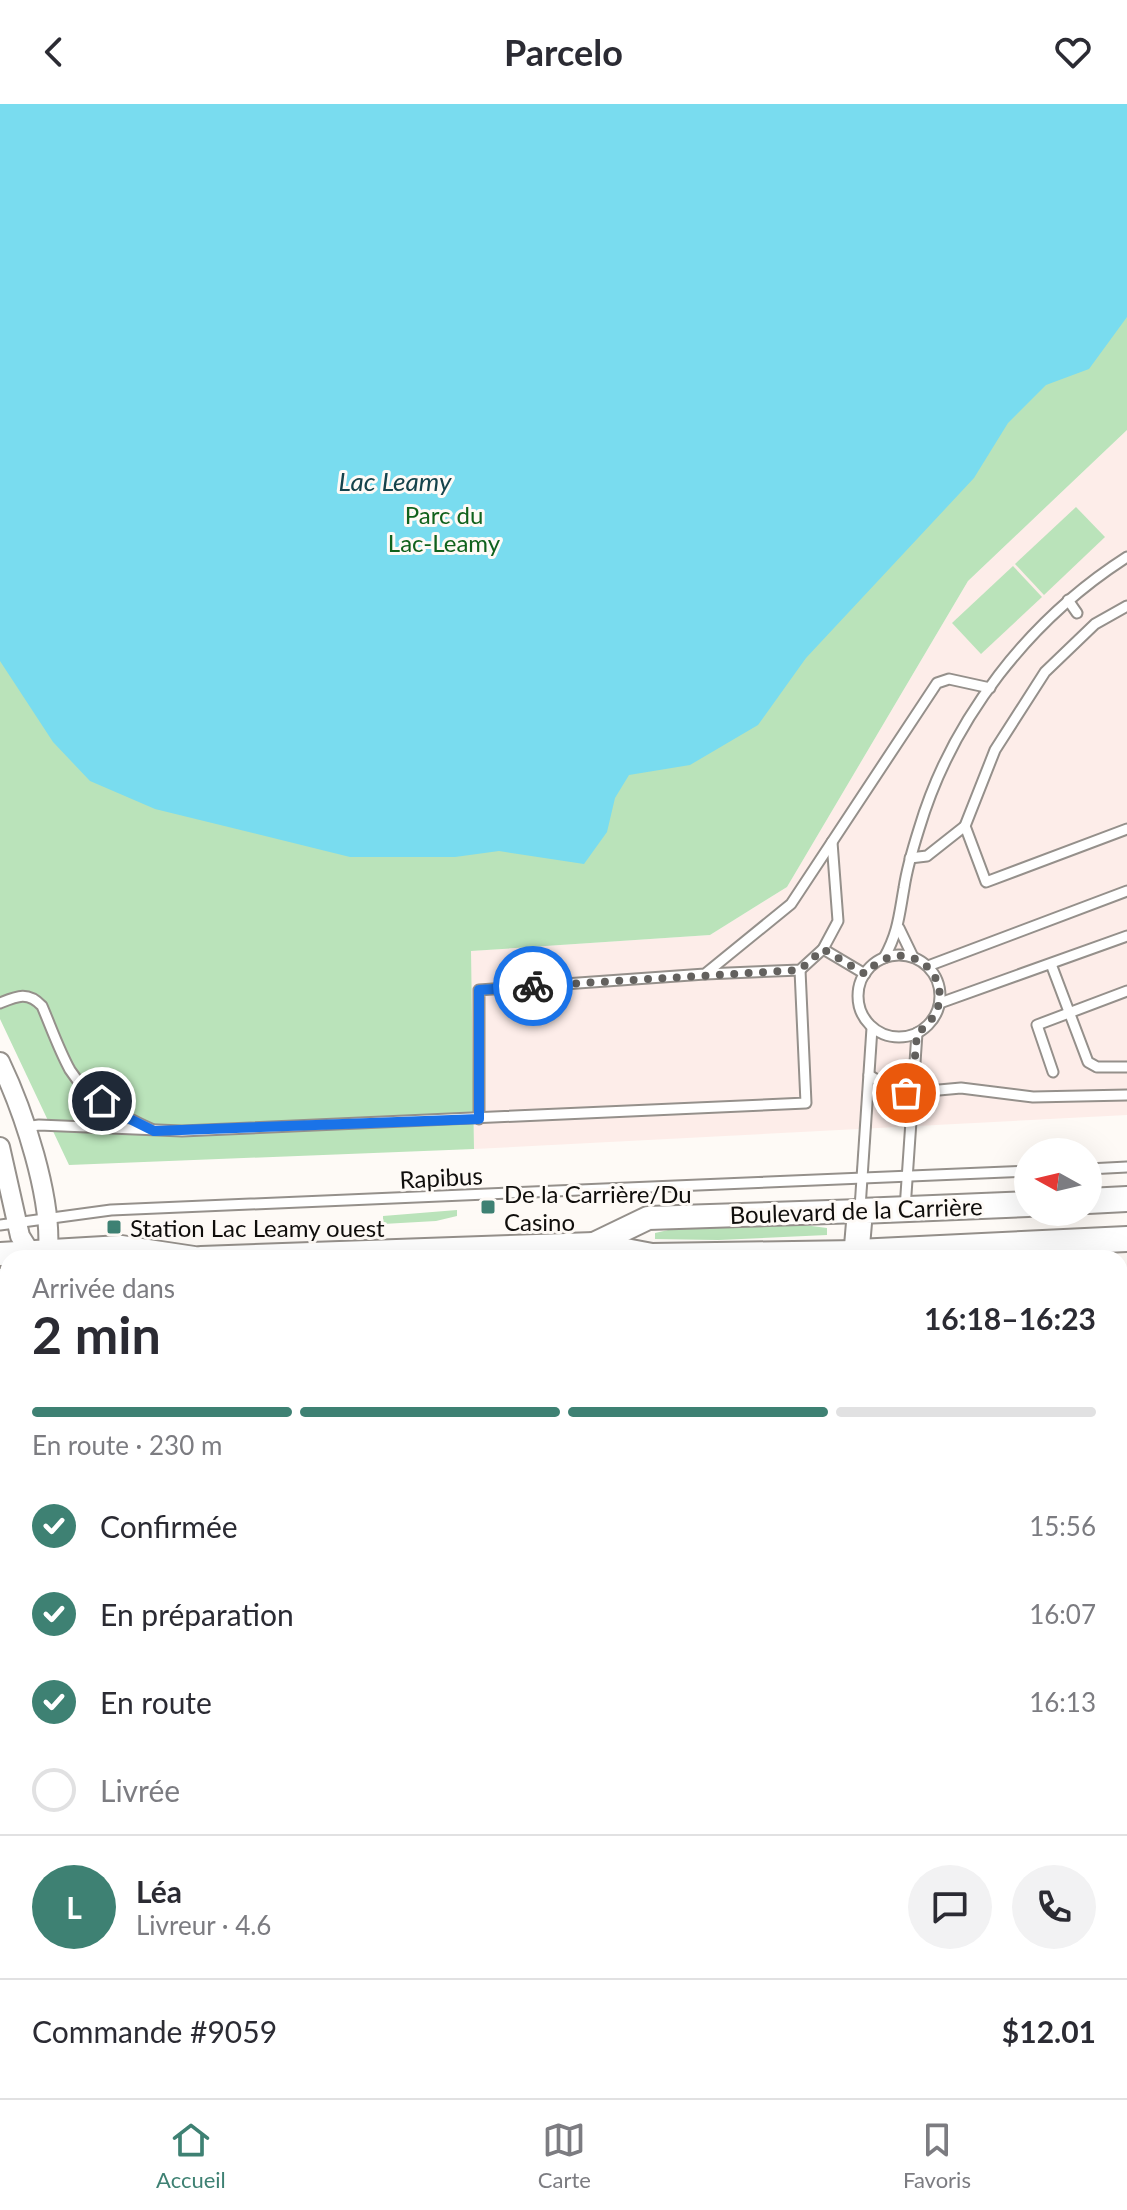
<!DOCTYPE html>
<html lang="fr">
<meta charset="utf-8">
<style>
:root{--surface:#fff;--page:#f2f2f3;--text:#2b2b33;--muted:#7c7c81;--line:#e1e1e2;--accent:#3e8173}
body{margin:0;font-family:Lato,sans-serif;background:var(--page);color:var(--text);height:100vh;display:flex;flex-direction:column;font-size:30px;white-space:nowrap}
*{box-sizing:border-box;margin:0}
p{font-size:26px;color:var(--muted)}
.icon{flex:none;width:44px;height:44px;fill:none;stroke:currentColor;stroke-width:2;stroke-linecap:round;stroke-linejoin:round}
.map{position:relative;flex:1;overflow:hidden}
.drawer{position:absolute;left:0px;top:1146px;width:1128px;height:848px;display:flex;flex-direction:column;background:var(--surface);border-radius:24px 24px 0 0;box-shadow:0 8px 32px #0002}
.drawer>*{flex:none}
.needle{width:52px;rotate:278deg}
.fabs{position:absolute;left:1014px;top:1034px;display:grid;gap:16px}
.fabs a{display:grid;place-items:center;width:88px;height:88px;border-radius:50%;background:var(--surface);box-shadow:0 8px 32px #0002;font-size:40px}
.pin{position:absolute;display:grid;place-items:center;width:68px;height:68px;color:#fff;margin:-34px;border:4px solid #fff;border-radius:50%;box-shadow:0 2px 8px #0007}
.courier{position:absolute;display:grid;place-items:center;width:80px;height:80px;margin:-40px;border:6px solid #1a73e8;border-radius:50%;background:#fff;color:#222;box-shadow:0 2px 10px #0007}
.head em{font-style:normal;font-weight:700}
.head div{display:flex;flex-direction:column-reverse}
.head{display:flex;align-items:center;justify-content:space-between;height:136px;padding:0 32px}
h1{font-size:52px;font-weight:700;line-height:60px}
.bar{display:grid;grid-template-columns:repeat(4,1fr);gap:12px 8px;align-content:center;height:96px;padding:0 32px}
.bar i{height:10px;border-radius:6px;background:var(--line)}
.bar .selected{background:var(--accent)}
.bar p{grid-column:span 4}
.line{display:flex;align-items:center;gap:20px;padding:0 32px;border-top:2px solid var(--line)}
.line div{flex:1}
.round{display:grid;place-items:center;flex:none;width:84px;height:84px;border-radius:42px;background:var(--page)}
ol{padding:0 32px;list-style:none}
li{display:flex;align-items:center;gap:24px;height:88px}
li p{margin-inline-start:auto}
li .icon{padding:8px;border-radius:50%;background:var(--accent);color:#fff;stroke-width:4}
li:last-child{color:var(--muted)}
li i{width:44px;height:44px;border:4px solid var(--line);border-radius:50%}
header{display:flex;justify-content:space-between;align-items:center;height:104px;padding:0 32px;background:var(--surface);font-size:36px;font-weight:700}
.tab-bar{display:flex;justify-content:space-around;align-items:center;height:112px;border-top:2px solid var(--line);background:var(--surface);font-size:22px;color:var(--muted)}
.tab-bar a{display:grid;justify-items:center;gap:4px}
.tab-bar .selected{color:var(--accent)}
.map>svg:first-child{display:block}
.commercial{fill:#fdede9}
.green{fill:#bae3ba}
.water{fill:#79dcef}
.building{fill:#f7c19f;stroke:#a59e9a;stroke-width:2}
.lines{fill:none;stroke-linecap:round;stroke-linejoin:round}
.service-casing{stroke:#95908b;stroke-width:13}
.minor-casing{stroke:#95908b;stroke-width:22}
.tertiary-casing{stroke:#95908b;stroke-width:26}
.secondary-casing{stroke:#95908b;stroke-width:28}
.motorway-casing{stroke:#ab7b91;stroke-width:36}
.service{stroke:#fff;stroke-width:9}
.minor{stroke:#fff;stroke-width:18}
.tertiary{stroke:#fff;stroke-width:22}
.secondary{stroke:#fff;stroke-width:24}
.motorway{stroke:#feb6d9;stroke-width:32}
.done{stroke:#63615e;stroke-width:8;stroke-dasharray:0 14.4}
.route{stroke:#1a73e8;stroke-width:10}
.poi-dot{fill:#3e8173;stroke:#fefaf6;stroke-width:3}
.labels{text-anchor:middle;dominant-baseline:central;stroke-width:6;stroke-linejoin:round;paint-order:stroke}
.park-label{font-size:24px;fill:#10611c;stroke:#fefaf6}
.street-label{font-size:24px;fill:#100e0c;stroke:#fefaf6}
.poi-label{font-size:24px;fill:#100e0c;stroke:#fefaf6;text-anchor:start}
.water-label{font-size:26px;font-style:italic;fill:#15434b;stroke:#fefaf6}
</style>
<header><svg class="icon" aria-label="back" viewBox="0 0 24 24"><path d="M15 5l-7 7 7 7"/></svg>Parcelo<svg class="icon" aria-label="heart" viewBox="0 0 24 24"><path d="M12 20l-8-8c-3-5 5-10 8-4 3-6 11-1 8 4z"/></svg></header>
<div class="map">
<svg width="1127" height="1994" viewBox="0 0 1127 1994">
<rect width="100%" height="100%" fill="#fefaf6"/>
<g class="commercial">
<path d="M1127,326V1011L474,1045L470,847L710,831L787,783L968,477Z"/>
<path d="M1127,1162V1282L1120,1322V1163Z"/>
<path d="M1120,1821H1127V1944L1122,1945Z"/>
</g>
<g class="green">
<path d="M0,0H1127V326L968,477L787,783L710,831L471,847L474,1045L69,1061L0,915Z"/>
<path d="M1076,403L1105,433L1044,491L1015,460Z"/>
<path d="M1013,462L1042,493L981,550L952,519Z"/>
<path d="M457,1106V1112L436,1117L383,1120V1112Z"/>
<path d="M788,1119L827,1124V1131L718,1136L655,1135V1129L677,1124Z"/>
</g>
<path class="water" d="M0,0H1127V213L1089,265L1046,281L1008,319L974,374L806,554L758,621L690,661L629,671L615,694L607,728L584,760L499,747L455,753H350L155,705L90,677L53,638L0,557Z"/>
<g class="building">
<path d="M0,1287L2,1338H8V1450L0,1451Z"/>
<path d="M0,1819L8,1835V1917L0,1921Z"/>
<path d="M748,1986H760L763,1992L737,1994Z"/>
<path d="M867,1986H900L901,1988L891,1994H860L858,1992Z"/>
</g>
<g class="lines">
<defs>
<g id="service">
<path d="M1068,496L1077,509"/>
<path d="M1127,502L1095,520L1045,568L995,646L965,722L986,778L1127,725"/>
<path d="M910,754L927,752L965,722"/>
<path d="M899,824L913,853"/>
<path d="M823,845L865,870"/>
<circle cx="899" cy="892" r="41"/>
<path d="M884,854C898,829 899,812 904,784C907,764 913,744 919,725C952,614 1030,515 1127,453"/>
<path d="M1051,860L1088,958L1097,963H1127"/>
<path d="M928,862L1127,787"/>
<path d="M705,870L800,866L823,845L838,817L832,738"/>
<path d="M0,899C17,892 28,887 42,902C51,923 59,946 70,966C88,995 121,1011 151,1025"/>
<path d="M940,899L1127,832"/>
<path d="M1053,968L1037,921L1127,887"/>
<path d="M869,971L895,987L906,989L961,984L1033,993L1127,991"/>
<path d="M479,1015V886L705,870L791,800L937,579L949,575L990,584"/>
<path d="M25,1023L39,1021L182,1027L806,999L800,866"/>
<path d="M1088,1065L1127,1063"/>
<path d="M860,1104L872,924"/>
<path d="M905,1105L917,929"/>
<path d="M0,1121L111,1106L1028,1067"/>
<path d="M1093,1137V1154"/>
<path d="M0,1464L8,1461"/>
<path d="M1120,1846H1127"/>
<path d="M1120,1888H1127"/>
</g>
<g id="minor">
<path d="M0,958C24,1008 52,1093 48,1147"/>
<path d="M0,1043L20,1132L30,1148"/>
<path d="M706,1986L711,1994"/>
<path d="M0,1991L10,1986"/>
<path d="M559,1994L584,1986"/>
</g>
<g id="tertiary">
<path d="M594,1140L648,1114L860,1107"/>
<path d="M0,1150L121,1143L194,1154"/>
<path d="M201,1154L594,1140L652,1151L857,1148"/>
<path d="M0,1176H8"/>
</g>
<g id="secondary">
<path d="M1088,1097L1127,1095"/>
<path d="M857,1148L1127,1135"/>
<path d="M743,1151L751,1154"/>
<path d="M856,1154L860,1107L1028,1100"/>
<path d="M1120,1966L1127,1968"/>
<path d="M1052,1986L1058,1994"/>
<path d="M1033,1994L1034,1986"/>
<path d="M1102,1994L1118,1986"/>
</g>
<g id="motorway">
<path d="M1120,1491L1127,1495"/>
<path d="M1120,1693H1127"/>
<path d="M1120,1719H1127"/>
<path d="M1120,1773L1127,1772"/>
<path d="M231,1994L246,1986"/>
<path d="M286,1994L304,1986"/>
<path d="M346,1994L364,1986"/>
<path d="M447,1994L469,1986"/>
</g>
</defs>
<use href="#service" class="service-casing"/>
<use href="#minor" class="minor-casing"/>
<use href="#tertiary" class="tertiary-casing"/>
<use href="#secondary" class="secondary-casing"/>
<use href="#motorway" class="motorway-casing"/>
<use href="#service" class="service"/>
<use href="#minor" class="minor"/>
<use href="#tertiary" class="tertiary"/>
<use href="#secondary" class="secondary"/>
<use href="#motorway" class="motorway"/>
</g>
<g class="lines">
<path class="done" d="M533,882L800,866L823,845L865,870C911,818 974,890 917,929L912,989H906"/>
<path class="route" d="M102,997L118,1009L154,1027L479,1015V886L533,882"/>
</g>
<g class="poi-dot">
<rect x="480" y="1095" width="16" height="16" rx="4"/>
<rect x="106" y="1115" width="16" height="16" rx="4"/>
</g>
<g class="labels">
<g class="park-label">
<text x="444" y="410">Parc du<tspan x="444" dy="28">Lac-Leamy</tspan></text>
</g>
<g class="street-label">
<text transform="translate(441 1073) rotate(-3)">Rapibus</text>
<text transform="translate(856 1106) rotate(-2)">Boulevard de la Carrière</text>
</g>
<g class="poi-label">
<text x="504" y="1089">De la Carrière/Du<tspan x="504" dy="28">Casino</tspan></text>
<text x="130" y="1123">Station Lac Leamy ouest</text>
</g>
<g class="water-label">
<text x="395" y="377">Lac Leamy</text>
</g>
</g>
</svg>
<div class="fabs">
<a><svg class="needle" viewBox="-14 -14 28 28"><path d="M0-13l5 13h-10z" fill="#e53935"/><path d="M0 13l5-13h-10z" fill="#7c7c81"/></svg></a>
</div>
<div class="pin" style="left:906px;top:989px;background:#ea580c"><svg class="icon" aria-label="bag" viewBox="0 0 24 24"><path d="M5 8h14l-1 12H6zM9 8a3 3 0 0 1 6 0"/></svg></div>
<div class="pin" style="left:102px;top:997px;background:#1f2937"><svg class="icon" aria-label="home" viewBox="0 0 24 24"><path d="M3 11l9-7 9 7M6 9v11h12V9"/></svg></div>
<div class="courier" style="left:533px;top:882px"><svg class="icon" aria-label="bike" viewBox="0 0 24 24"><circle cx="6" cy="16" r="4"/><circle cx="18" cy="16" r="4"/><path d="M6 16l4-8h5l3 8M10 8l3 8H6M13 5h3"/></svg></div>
<section class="drawer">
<div class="head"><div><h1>2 min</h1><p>Arrivée dans</p></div><em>16:18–16:23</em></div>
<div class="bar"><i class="selected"></i><i class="selected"></i><i class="selected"></i><i></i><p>En route · 230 m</p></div>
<ol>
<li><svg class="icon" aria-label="check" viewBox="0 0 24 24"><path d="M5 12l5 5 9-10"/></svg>Confirmée<p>15:56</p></li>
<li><svg class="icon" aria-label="check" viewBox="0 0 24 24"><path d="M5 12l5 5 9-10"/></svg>En préparation<p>16:07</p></li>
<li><svg class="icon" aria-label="check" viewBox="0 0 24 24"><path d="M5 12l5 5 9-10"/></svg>En route<p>16:13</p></li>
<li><i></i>Livrée</li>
</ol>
<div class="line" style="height:144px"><b class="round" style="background:var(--accent);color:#fff">L</b><div><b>Léa</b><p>Livreur · 4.6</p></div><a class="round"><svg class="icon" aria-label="chat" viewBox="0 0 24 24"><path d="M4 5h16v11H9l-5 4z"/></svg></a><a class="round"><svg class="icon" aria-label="phone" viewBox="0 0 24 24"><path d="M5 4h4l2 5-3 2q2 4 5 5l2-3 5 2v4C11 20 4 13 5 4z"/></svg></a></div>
<div class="line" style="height:104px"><div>Commande #9059</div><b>$12.01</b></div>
</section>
</div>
<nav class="tab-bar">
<a class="selected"><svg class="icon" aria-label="home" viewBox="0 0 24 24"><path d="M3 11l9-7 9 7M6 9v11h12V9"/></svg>Accueil</a>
<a><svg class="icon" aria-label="map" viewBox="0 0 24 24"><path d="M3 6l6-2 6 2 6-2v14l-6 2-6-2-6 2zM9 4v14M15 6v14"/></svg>Carte</a>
<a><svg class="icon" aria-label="saved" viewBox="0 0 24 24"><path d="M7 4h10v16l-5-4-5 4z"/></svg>Favoris</a>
</nav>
